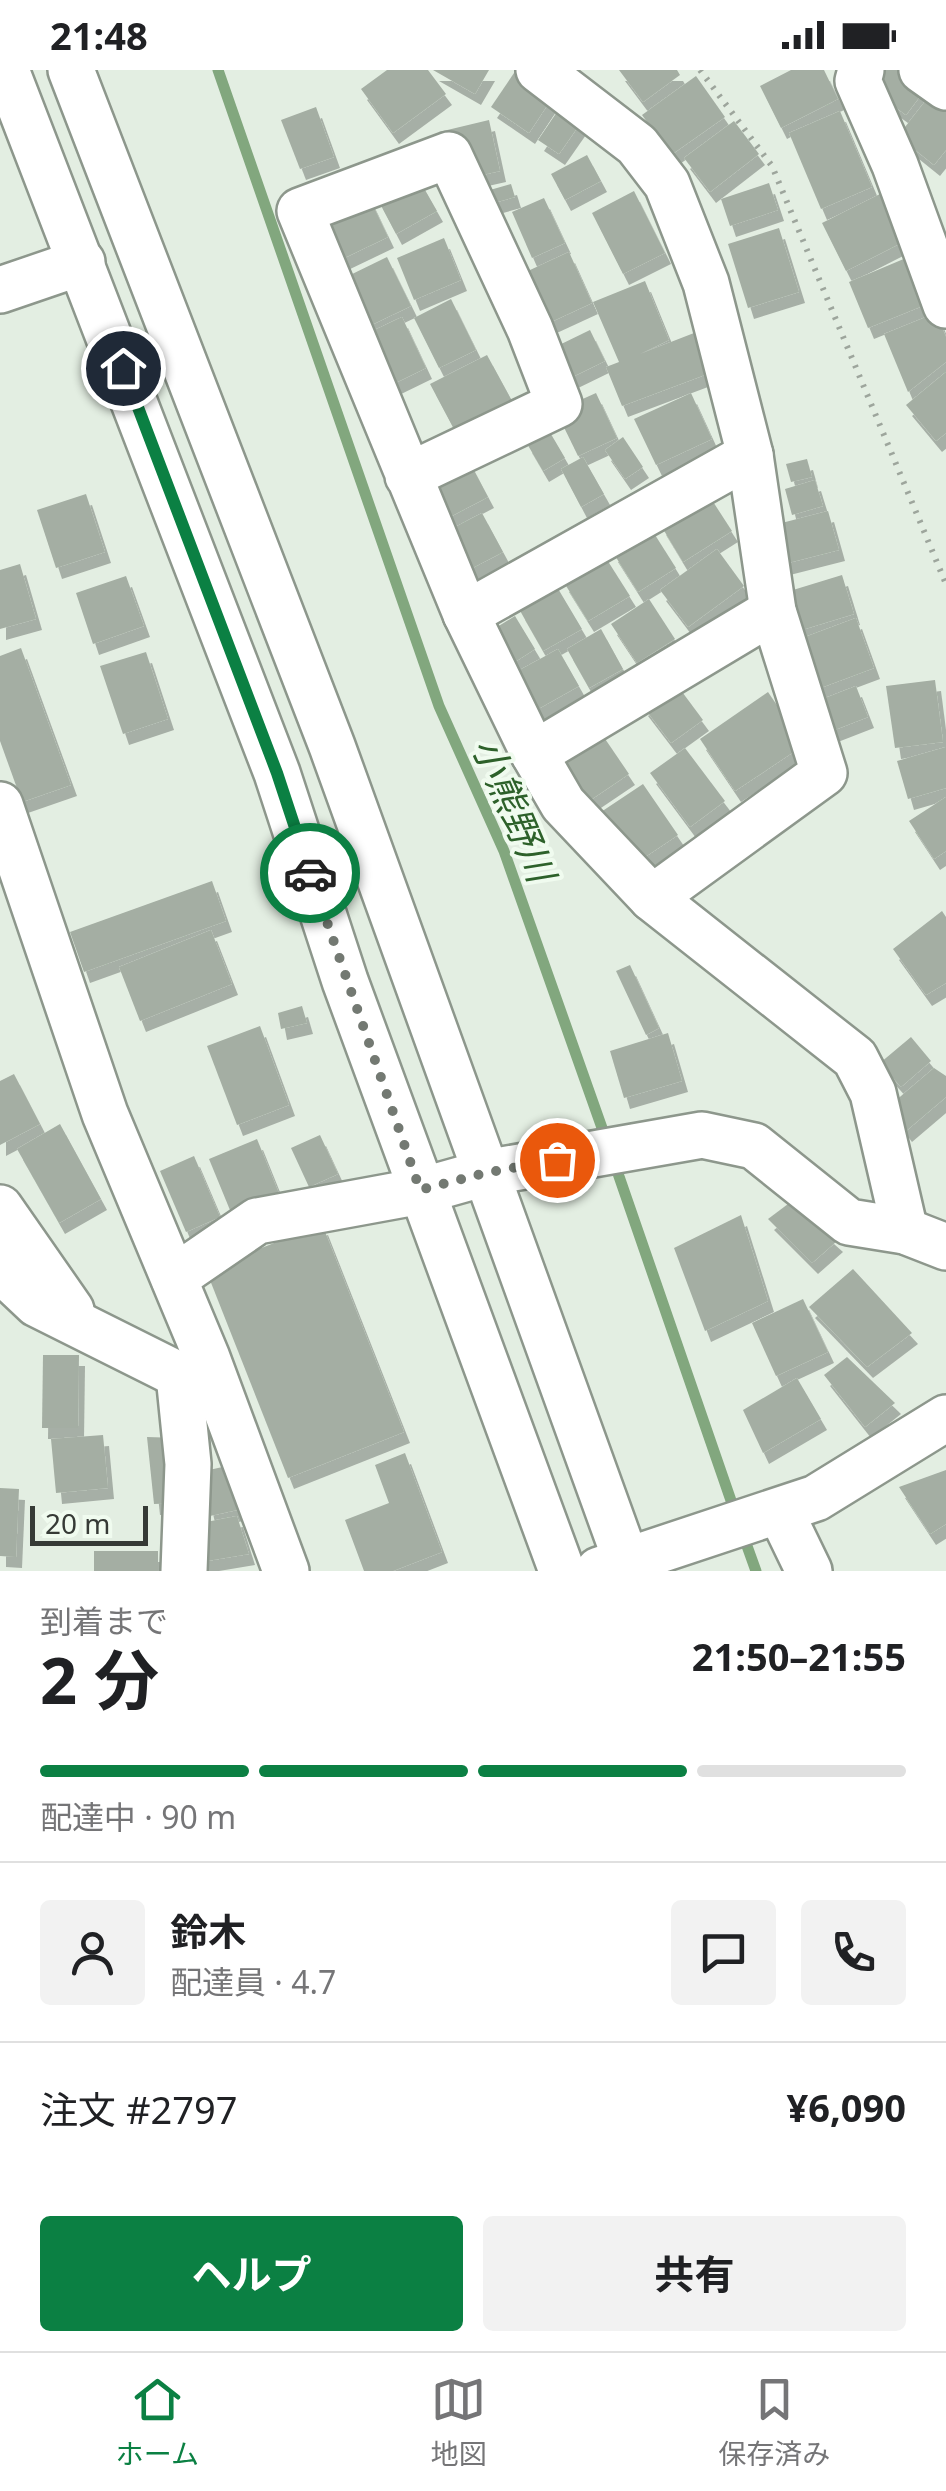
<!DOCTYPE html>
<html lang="ja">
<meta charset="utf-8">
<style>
:root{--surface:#fff;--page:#f2f2f2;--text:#202124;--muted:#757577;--line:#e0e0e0;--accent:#0b8043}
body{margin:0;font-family:"Noto Sans","Noto Sans JP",sans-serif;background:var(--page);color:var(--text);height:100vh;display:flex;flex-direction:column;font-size:38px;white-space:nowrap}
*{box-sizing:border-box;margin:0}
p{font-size:32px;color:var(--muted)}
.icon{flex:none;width:55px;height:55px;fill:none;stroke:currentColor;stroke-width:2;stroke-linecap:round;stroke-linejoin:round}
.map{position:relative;height:1501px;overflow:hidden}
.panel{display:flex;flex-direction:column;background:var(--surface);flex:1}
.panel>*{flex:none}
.scale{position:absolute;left:30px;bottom:25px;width:118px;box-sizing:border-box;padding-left:10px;border:5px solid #363a36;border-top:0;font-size:28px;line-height:35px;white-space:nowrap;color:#363a36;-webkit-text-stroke:8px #f0fbef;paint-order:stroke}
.pin{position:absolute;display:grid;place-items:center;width:85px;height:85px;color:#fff;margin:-42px;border:5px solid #fff;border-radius:50%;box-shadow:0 2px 10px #0007}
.courier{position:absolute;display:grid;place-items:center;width:100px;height:100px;margin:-50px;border:8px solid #0b8043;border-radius:50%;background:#fff;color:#222;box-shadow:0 2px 12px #0007}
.summary em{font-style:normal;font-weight:700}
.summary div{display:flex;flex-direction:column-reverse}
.summary{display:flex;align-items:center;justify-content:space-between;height:170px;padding:0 40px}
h1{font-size:65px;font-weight:700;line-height:75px}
.bar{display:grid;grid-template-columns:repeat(4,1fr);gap:15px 10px;align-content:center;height:120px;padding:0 40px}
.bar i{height:12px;border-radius:8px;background:var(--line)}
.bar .active{background:var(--accent)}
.bar p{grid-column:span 4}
.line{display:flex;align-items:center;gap:25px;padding:0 40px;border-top:2px solid var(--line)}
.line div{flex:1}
.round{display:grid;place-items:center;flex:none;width:105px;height:105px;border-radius:10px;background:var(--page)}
.primary-button{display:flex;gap:20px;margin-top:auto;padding:20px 40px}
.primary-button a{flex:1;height:115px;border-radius:10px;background:var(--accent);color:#fff;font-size:40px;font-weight:700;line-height:115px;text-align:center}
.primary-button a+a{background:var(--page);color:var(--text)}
.status{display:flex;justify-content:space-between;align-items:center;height:70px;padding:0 50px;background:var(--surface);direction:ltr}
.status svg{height:28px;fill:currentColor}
.tabs{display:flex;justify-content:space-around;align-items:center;height:140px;border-top:2px solid var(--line);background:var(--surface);font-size:28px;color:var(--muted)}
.tabs a{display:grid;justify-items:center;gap:5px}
.tabs .active{color:var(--accent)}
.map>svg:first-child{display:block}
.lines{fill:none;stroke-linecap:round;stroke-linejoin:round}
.stream{stroke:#82a77e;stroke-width:11}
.building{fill:#a4aea3;filter:url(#shadow)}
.minor-casing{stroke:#8d978c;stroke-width:50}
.path{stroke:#9da59c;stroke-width:6;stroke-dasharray:2.5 8;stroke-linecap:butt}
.minor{stroke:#fff;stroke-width:45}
.done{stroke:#737972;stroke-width:10;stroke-dasharray:0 18}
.route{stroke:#0b8043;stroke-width:12}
.labels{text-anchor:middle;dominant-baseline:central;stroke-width:8;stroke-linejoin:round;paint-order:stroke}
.water-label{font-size:38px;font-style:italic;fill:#2d612a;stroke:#f0fbef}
</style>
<div class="status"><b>21:48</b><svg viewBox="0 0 49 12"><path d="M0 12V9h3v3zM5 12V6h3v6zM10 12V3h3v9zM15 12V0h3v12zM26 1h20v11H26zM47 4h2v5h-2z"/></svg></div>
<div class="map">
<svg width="946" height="1501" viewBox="0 0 946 1501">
<defs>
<filter id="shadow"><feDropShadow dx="6" dy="11" stdDeviation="0" flood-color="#0004"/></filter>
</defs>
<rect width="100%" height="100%" fill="#e3eee2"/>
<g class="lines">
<g class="stream">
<path d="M218,0L439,636L504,781L607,1072"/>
<path d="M613,1089L736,1445"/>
<path d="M742,1462L756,1501"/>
</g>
</g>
<g class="building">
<path d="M387,0H428L446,24L393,63L361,19Z"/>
<path d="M433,0H489L475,24Z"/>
<path d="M516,0H524L556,22L529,63L491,37Z"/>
<path d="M619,0H677L680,5L643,32Z"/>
<path d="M791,0H824L838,29L781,58L760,16Z"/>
<path d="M870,0H903L927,17L906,45L861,12Z"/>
<path d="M696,6L725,47L671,85L642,45Z"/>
<path d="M930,25L946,37V80L934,95L898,66Z"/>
<path d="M561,36L582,51L559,84L538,70Z"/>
<path d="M316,37L334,87L300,99L281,50Z"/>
<path d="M840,41L872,117L821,139L789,63Z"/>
<path d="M489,50L500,101L451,112L439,62Z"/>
<path d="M734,51L759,84L710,122L684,88Z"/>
<path d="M587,85L601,111L565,130L551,104Z"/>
<path d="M417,106L437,141L396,164L377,128Z"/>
<path d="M769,113L778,140L730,156L721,129Z"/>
<path d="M511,114L515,127L486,135L483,122Z"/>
<path d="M634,121L665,183L623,204L592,143Z"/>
<path d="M880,124L903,172L846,201L822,153Z"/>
<path d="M368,125L388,167L340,190L320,147Z"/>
<path d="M544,128L565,173L532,188L512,142Z"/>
<path d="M779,158L799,222L748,238L728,174Z"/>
<path d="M444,168L461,210L414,230L397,188Z"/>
<path d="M569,182L592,233L540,257L517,206Z"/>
<path d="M387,187L411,236L367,257L344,208Z"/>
<path d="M906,188L925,235L868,258L849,212Z"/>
<path d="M645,211L669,270L640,284L694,263L710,303L622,336L606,297L619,292L593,232Z"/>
<path d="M451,229L476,280L439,298L414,248Z"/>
<path d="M936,243L946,267V292L908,322L884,264Z"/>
<path d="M402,247L426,298L389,316L364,265Z"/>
<path d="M590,260L605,291L566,310L551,279Z"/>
<path d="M487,285L512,331L455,361L430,314Z"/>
<path d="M946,302V363L936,371L906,335Z"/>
<path d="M596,323L617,368L578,386L556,341Z"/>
<path d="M691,323L712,369L656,395L634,349Z"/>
<path d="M548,359L565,388L543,401L526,372Z"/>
<path d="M623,367L643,397L625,409L605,380Z"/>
<path d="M583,387L604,424L581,437L561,399Z"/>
<path d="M807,389L812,407L791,412L786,394Z"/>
<path d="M469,391L488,427L444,450L424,414Z"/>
<path d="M815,410L823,436L792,445L785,419Z"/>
<path d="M86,424L105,482L56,498L37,440Z"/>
<path d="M708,424L732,461L683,492L660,454Z"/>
<path d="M828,441L839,480L780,495L770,456Z"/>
<path d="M482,443L503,482L459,505L438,466Z"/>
<path d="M650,457L676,498L638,522L612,481Z"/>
<path d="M717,479L744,516L688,557L660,520Z"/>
<path d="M604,485L630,526L588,551L563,511Z"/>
<path d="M20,494L36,549L0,559V500Z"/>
<path d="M842,505L854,544L792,563L780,524Z"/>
<path d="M126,506L144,556L93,574L76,523Z"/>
<path d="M557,517L582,559L543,581L519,539Z"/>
<path d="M649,529L675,569L637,593L611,554Z"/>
<path d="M515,546L535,579L501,601L481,567Z"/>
<path d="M856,548L874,598L815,620L797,570Z"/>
<path d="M601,559L623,599L589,618L567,579Z"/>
<path d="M21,578L71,715L22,732L0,671V586Z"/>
<path d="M558,579L579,616L531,643L509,606Z"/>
<path d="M146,582L168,649L123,664L100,596Z"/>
<path d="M935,610L943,672L895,678L886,616Z"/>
<path d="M674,611L703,650L671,673L642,635Z"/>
<path d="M856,616L868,647L832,661L820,630Z"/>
<path d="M768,622L804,675L735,721L700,669Z"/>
<path d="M597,657L629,704L589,731L557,683Z"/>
<path d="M946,677V718L908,729L897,691Z"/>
<path d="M685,678L725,731L690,757L650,703Z"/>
<path d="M643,714L678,765L630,797L595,746Z"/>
<path d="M946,727V781L934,789L909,751Z"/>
<path d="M212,811L226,851L84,902L70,862Z"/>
<path d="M942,841L946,847V913L926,925L893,879Z"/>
<path d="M211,860L232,914L140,951L119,897Z"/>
<path d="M630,895L659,958L646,965L616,901Z"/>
<path d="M302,936L307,953L281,959L278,943Z"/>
<path d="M260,956L289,1035L237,1055L207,976Z"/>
<path d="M668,963L682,1011L624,1028L610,981Z"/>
<path d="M911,967L931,991L901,1017L880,993Z"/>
<path d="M934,998L946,1006V1027L906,1061L888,1037Z"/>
<path d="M14,1004L40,1054L0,1075V1011Z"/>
<path d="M60,1054L101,1129L59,1153L17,1079Z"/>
<path d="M320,1065L338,1104L309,1117L291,1078Z"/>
<path d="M257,1069L280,1126L232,1145L209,1089Z"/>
<path d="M194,1086L220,1147L186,1162L160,1101Z"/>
<path d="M792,1131L837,1171L812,1193L768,1149Z"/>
<path d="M741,1145L768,1231L705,1261L674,1178Z"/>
<path d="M322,1154L404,1362L288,1408L206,1200Z"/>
<path d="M853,1199L912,1263L867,1297L809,1237Z"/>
<path d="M803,1229L828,1282L776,1306L752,1253Z"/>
<path d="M43,1285H79L78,1358H42Z"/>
<path d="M847,1287L895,1333L865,1357L824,1305Z"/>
<path d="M797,1308L821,1349L763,1383L743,1340Z"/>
<path d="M103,1365L108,1418L56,1423L51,1369Z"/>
<path d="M147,1367L179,1368L180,1433L154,1434Z"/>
<path d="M405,1383L442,1482L393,1501H364L345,1450L389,1433L375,1395Z"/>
<path d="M227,1396L237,1440L210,1446L200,1402Z"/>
<path d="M946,1400V1454L930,1464L899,1417Z"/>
<path d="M0,1418L19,1419L16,1487L0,1486Z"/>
<path d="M237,1446L249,1484L201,1492V1453Z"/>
<rect x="94" y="1481" width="64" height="20"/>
</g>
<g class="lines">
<defs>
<g id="minor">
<path d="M6,0L277,703L345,911L562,1501"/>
<path d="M71,0L332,676L630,1501"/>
<path d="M539,0L637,75L667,114L706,213L750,385L773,541L824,703L652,828L855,988L873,1023L905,1161"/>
<path d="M861,0L858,11L895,95L946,235"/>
<path d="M922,0L946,17"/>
<path d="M0,220L82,192"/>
<path d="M408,406L559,334L530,259L449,85L300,141L466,544L534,684L563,734L652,828"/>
<path d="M466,544L750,385"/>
<path d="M534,684L773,541"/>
<path d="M0,735L105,1044L207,1288L286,1501"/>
<path d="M0,1138L71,1240"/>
<path d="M0,1199L37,1234L179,1305"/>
<path d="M174,1208L257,1151L421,1121L485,1103L702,1065L754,1076L849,1152L905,1161L946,1177"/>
<path d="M179,1305L188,1394L184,1501"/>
<path d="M780,1441L809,1501"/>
<path d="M599,1500L816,1428L946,1348"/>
</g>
</defs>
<use href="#minor" class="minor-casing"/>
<path class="path" d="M700,0L772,96L946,514"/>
<use href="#minor" class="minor"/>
</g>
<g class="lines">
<path class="done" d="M310,803L420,1120L485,1103L557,1090"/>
<path class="route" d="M123,298L277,703L310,803"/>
</g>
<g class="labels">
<g class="water-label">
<text transform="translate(515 739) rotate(67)">小熊野川</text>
</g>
</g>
</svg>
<div class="scale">20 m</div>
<div class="pin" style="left:557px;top:1090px;background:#ea580c"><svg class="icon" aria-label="bag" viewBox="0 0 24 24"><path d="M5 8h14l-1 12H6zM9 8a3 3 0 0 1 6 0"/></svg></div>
<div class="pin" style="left:123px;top:298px;background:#1f2937"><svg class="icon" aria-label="home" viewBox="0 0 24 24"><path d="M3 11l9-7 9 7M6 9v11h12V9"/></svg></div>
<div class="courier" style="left:310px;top:803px"><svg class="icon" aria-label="car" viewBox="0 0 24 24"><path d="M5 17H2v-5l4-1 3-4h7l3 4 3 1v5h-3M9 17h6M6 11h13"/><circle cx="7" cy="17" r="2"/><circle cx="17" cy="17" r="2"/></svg></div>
</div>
<section class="panel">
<div class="summary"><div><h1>2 分</h1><p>到着まで</p></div><em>21:50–21:55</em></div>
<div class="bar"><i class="active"></i><i class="active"></i><i class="active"></i><i></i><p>配達中 · 90 m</p></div>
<div class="line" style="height:180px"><a class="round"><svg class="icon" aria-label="person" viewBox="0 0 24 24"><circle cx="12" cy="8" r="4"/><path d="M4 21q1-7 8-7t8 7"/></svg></a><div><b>鈴木</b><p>配達員 · 4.7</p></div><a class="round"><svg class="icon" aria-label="chat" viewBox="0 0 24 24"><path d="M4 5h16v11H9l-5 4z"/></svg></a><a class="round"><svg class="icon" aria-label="phone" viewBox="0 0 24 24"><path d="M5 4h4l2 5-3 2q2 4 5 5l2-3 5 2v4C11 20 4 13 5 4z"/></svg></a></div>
<div class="line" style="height:130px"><div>注文 #2797</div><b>¥6,090</b></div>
<div class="primary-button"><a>ヘルプ</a><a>共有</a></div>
</section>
<nav class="tabs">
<a class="active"><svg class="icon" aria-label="home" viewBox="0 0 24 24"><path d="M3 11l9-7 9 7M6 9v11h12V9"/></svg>ホーム</a>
<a><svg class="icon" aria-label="map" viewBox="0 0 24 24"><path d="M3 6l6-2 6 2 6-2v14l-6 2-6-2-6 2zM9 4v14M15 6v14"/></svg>地図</a>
<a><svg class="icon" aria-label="saved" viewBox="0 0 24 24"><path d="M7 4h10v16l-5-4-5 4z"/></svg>保存済み</a>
</nav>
